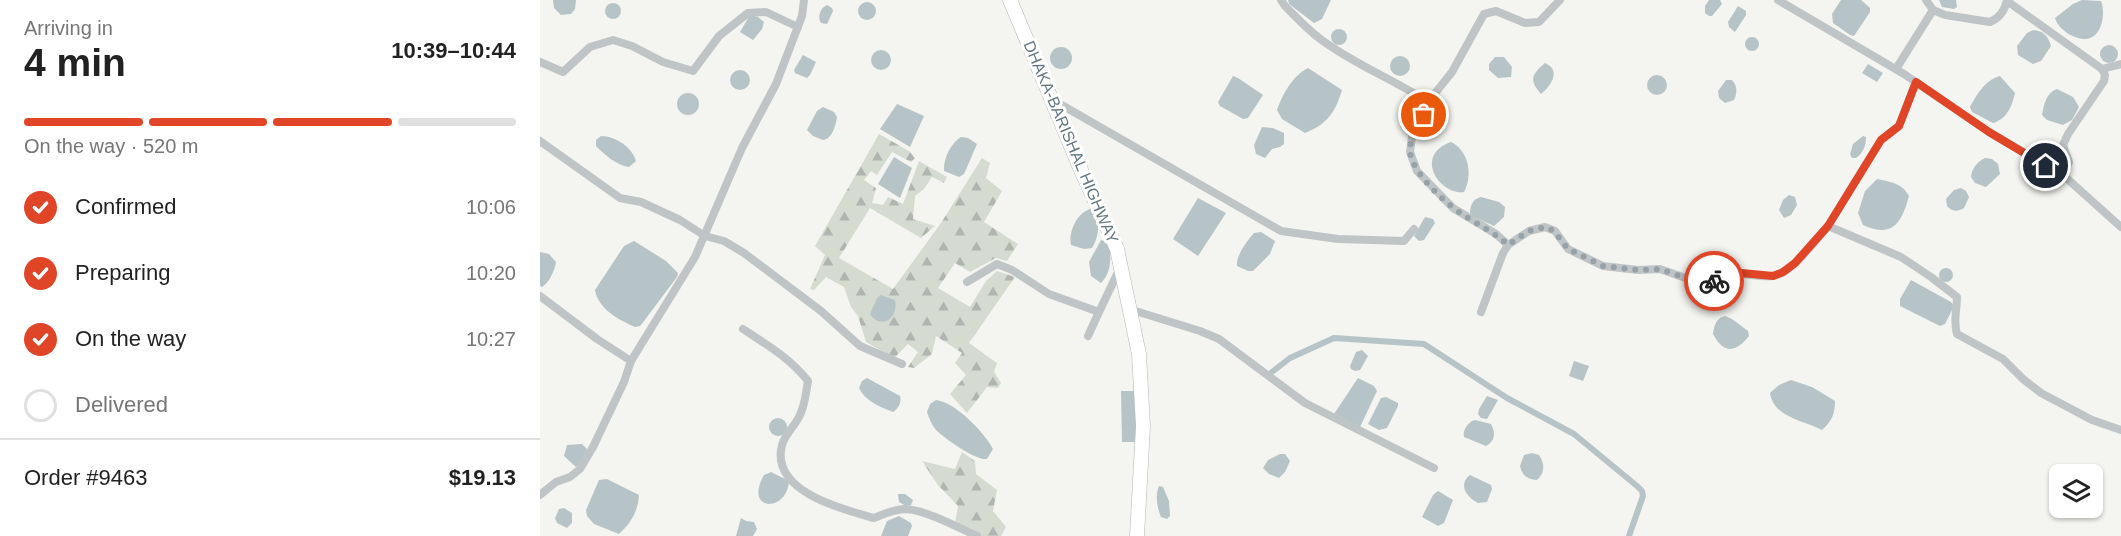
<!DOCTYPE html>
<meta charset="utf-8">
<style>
:root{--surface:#fff;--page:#f6f6f6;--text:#222;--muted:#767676;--line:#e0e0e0;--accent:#df4526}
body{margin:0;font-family:Helvetica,sans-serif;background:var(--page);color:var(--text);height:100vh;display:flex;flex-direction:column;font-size:22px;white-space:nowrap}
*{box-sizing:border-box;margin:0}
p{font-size:20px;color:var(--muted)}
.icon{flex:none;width:33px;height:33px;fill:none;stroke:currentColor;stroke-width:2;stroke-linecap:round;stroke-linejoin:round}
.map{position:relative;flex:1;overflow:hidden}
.details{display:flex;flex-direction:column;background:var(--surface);width:540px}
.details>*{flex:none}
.fabs{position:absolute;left:1509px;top:464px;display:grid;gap:12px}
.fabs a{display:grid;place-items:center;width:54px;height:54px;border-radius:9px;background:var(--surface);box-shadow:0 2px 4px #0004;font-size:30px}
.pin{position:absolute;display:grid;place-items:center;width:51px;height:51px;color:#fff;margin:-26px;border:3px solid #fff;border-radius:50%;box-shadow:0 2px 6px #0007}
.courier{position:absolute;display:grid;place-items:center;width:60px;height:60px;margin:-30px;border:4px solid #df4526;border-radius:50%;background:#fff;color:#222;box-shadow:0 2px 8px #0007}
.overview em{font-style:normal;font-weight:700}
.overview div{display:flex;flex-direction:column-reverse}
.overview{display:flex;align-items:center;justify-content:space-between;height:102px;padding:0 24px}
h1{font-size:39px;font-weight:700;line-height:45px}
.bar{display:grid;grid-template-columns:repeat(4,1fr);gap:9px 6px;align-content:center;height:72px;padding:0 24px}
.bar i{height:8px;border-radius:4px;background:var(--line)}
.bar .current{background:var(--accent)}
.bar p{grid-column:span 4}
.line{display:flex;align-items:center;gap:15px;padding:0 24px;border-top:2px solid var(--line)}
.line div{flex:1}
ol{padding:0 24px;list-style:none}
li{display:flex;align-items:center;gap:18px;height:66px}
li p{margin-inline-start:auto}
li .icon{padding:6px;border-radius:50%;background:var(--accent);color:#fff;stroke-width:4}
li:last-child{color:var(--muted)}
li i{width:33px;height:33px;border:3px solid var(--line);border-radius:50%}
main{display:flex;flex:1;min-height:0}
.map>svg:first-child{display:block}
.forest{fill:url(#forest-firs)}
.water{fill:#b7c4c7}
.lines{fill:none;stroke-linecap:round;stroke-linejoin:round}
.canal{stroke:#b7c4c7;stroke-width:6}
.highway-casing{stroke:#b2b6b8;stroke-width:15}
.street{stroke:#bfc4c6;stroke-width:8}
.highway{stroke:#fff;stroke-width:14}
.done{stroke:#96a2a8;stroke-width:6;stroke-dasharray:0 10.8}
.route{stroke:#df4526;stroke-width:8}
.labels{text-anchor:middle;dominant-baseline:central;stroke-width:6;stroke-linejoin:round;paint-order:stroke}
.street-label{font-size:16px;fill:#647681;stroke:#fff}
</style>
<main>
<section class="details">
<div class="overview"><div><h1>4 min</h1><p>Arriving in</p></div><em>10:39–10:44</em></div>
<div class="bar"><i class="current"></i><i class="current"></i><i class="current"></i><i></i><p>On the way · 520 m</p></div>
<ol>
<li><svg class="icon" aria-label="check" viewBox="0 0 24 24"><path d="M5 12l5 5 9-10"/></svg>Confirmed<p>10:06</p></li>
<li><svg class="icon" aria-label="check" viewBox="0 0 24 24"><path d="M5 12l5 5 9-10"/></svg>Preparing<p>10:20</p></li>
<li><svg class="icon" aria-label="check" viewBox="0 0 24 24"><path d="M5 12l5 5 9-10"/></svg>On the way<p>10:27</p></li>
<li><i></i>Delivered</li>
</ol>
<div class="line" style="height:78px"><div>Order #9463</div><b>$19.13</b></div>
</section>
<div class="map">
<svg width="1581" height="536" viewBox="0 0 1581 536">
<defs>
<pattern id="forest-firs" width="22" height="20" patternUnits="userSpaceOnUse" patternTransform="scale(1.5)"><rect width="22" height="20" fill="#d5dbd1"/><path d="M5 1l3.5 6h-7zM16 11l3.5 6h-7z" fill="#b0b6af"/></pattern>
</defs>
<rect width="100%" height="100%" fill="#f4f4f0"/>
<g class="forest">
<path d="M339,134L369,151L375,158L371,162L352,152L337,175L331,171L324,180L336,188L332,203L343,205L348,197L363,204L379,161L407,177L404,183L392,177L384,189L375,196L373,219L395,226L381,238L330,208L299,258L353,289L401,223L442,158L450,163L446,178L462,191L444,222L478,244L467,261L456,258L430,272L415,263L398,288L430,307L446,281L457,271L475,277L429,343L457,363L454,372L461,383L458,388L447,387L427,413L410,394L426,375L415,363L422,353L396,336L392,354L374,368L368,367L378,352L368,344L354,358L326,342L318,316L311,307L304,287L286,277L274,290L270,289L285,255L275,246Z"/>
<path d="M422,452L435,461L436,474L457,490L453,511L466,527L461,536H442L415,523L418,506L398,485L382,461L415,469Z"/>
</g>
<g class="water">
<path d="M13,0H36L35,9L31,14L21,15L14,8Z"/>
<path d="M748,0H791L782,19L774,23L749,4Z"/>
<path d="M1169,0H1180L1182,4L1172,16H1169L1165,13V6Z"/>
<path d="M1301,0H1321L1330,8V12L1314,36L1310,35L1293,23L1292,14Z"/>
<path d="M1399,0H1416L1417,7L1414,9L1402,7Z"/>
<path d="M1542,0L1561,1C1566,13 1562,39 1545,39C1533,39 1518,29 1515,18L1533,4Z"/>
<circle cx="327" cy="11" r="9"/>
<circle cx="73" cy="11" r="8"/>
<path d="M287,5L292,8L293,11L287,24L281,23C277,17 280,8 287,5Z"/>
<path d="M1198,6L1206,11V15L1195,32L1189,27L1188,22Z"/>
<path d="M210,15L218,17L224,22L222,29L213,40L200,32Z"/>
<circle cx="799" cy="37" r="8"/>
<path d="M1493,30C1504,31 1508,36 1511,46L1501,61L1493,64L1478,55L1477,46L1487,33Z"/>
<circle cx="1212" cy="44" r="7"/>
<circle cx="1569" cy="54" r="9"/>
<circle cx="521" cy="58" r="11"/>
<circle cx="341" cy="60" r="10"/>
<path d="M263,55L276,62L270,75L267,78L255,73L254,70Z"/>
<circle cx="860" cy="66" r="10"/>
<path d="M955,57H964L972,67L971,77L958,78L949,70V64Z"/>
<path d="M1005,63C1021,70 1012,85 1001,94C989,80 991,75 1005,63Z"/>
<path d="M1328,64L1343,73L1337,82L1322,73Z"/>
<path d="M768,68L802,90C795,113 787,124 765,133L742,119L737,110C742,95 753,75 768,68Z"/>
<circle cx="200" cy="80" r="10"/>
<circle cx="1117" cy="85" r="10"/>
<path d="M693,76L698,78L723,95L708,118L703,119L680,106L678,102Z"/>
<path d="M1460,76L1475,93C1472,106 1467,119 1453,123L1432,112L1430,107C1437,94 1445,80 1460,76Z"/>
<path d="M1186,80H1192C1198,87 1197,93 1194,100L1185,103L1179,98L1178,91Z"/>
<path d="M1517,89L1533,97L1539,107L1532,120L1523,125L1507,120L1502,115C1504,104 1506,93 1517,89Z"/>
<circle cx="148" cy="104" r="11"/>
<path d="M357,104L384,116L370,147L340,129Z"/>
<path d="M283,107L294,112L297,117C296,125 292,139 283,140L273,136L267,130L277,111Z"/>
<path d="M722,127L733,128L744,133V144L740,147L732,149L725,158L716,154L714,145Z"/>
<path d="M61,136C75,136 92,147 96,161L89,167C76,165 65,155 56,146V140Z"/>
<path d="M1323,136L1326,137C1326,146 1323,153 1316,158H1312L1310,154L1313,144Z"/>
<path d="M421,137L428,138L437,144L424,174L419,177L404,171C403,159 411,143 421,137Z"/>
<path d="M911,142C929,151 933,175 924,192C901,196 872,156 911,142Z"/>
<path d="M354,157L372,168L360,198L338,184Z"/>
<path d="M1445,158L1452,159L1458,164L1460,174L1446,187L1435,183L1431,177C1432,168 1437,162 1445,158Z"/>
<path d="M1337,179C1351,182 1362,183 1369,196C1362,222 1353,239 1323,225L1318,213L1325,191Z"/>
<path d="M1421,188L1426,191L1429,197L1424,208C1417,212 1413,212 1407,206L1406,199L1414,190Z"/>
<path d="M1249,195L1255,197L1257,205L1251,215L1244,218L1239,210L1243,200Z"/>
<path d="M941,197L959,202L965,207L964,217L954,226L932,216L930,213C930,205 933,199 941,197Z"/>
<path d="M658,198L686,213L658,256L633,239Z"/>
<path d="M550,209L557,213C559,227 559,236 552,248L544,249L531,245C528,232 537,213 550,209Z"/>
<path d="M885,217L893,219L895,223L884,240L879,241L874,236Z"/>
<path d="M721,232L735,241L730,254L713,271H708L697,266C696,255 707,241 714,233Z"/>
<path d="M561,240L569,242C571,257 572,272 561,283L551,276L549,262Z"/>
<path d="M94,241L126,261L138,273L137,277L104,321L100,326L95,327C79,320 58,309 55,290L84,246Z"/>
<path d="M0,252L9,254L16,262C15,270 9,283 2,287L0,286Z"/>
<circle cx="1406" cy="275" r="7"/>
<path d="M1371,280L1411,302L1414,306L1405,324L1400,326L1360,306V299Z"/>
<path d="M341,295L355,300C359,317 342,331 330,314L337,298Z"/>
<path d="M1185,316L1192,319L1208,331L1209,336C1196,352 1184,355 1173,334C1174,326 1176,318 1185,316Z"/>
<path d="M822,350L828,356L820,370L815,371L811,369L810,366L816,352Z"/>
<path d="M1034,361L1049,366L1043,381L1029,376Z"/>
<path d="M327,378L360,396C362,402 358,409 353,412C340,407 325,401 319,388L322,381Z"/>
<path d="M818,378L834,386L837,391L820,427L794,414Z"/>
<path d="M1251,380L1272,387L1295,401C1295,414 1292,421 1282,430C1263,420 1234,418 1230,393L1239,385Z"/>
<path d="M581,391H599V442H582Z"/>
<path d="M947,396L958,400L947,419L941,418L938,414L939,409Z"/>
<path d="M846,397L858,403V406L847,428L839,430L828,424L841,398Z"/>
<path d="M396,400C415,402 444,432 453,449L447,459C436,461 404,438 396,430C391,424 389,418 387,412L390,404Z"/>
<circle cx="238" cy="427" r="9"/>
<path d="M935,420L951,424C956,433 955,441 946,446L924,437C922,430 929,421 935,420Z"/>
<path d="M42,444L47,449L41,462L36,467L24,456L27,445Z"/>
<path d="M992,453L999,455C1005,464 1005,473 997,480C987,480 982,475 980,466L984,455Z"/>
<path d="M740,454H745L750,461L745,472L739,478L729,474L723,468L728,460Z"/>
<path d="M231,472L249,481C247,513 203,512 224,475Z"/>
<path d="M930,475L951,485L952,489L947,502L938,503C926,497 918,484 930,475Z"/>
<path d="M67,479L99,495C98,511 91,523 79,534L54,524L47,516L46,510L59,480Z"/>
<path d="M619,486L623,487L629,501L630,516L627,519L621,517C617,508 615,495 619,486Z"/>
<path d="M898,491L913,500L904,523L898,526L882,517L893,495Z"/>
<path d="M358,494H365L373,500L371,505L366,506L359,502Z"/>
<path d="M24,508L32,513V523L27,528L17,523L15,518L19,509Z"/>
<path d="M359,516L371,523L372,526L368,536H341L347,521Z"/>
<path d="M201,518L206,521L214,522L217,529L213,536H196Z"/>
</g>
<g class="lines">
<path class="canal" d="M732,372L750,358L794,338L884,344L967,398L1034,434L1097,486L1102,491L1103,496L1089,536"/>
<defs>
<path id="highway" d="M470,0L541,170L577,249L599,354L603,426L597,536"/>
</defs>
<use href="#highway" class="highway-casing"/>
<g class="street">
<path d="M741,0L745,6C756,17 767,29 779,38C813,64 853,79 888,102"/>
<path d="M1238,0L1364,74L1449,132L1523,175L1581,227"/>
<path d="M1386,0L1393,10L1405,15L1450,22C1460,18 1465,10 1467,0"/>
<path d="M1467,1L1562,69L1581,64"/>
<path d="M0,62L23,72L50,47L73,40L92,46L123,62L153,71L179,36L208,13L226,12L258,27"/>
<path d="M1356,69L1393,10"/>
<path d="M513,100L741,231L798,239L864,241L874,229"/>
<path d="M0,141L80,198L101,202L140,220L165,236L184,241L204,253L281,311L320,346L362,364"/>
<path d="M1523,175L1529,162L1523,145L1528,134L1564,81L1565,75L1562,69"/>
<path d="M1288,226L1341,140L1359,126L1376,82"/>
<path d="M968,245L956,234L913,208L877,171L870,152L872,137L888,102L912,72L944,14L956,11L985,23L999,22L1020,0"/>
<path d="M427,282L457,264L472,270L509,294L559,312L580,268"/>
<path d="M0,296L57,339L91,361"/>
<path d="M589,309L660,331L679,339L765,403L894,468"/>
<path d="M941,312L963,253L968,245L989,231L1005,227L1015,231L1028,249L1063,266L1098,270L1120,269L1168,286L1181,271C1194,272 1221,278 1233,276C1252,274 1276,239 1288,226L1361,257L1391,277L1417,297C1417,310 1413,321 1417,334L1463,359L1483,379L1501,393L1552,420L1581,430"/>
<path d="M203,329C227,345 250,358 268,381C266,392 265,406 259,417C254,427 245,434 242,445C230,491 301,509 334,518C344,514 354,509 366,509C388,511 417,527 437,536"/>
<path d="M548,336L559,312"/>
<path d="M0,495L16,482L30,477L40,469L53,447L84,382L91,361L155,257L202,148L236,84L262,16L264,0"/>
</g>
<use href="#highway" class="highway"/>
</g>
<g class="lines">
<path class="done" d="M884,115C878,126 870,137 870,150C870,171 905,203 922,214C938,225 954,232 968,245L989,231L1005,227L1014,231L1028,249L1063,266L1098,270L1120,269L1168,286L1174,281"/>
<path class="route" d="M1174,281L1181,271L1233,276L1243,272L1255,263L1288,226L1341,140L1359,126L1376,82L1449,132L1506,166"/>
</g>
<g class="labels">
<g class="street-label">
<text transform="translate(531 142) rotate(67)">DHAKA-BARISHAL HIGHWAY</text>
</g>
</g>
</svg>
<div class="fabs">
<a><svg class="icon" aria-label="layers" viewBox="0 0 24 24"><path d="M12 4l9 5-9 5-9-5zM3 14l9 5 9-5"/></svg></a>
</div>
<div class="pin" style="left:884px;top:115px;background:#ea580c"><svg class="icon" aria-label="bag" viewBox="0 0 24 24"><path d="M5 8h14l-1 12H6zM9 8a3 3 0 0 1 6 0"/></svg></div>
<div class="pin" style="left:1506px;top:166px;background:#1f2937"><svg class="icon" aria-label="home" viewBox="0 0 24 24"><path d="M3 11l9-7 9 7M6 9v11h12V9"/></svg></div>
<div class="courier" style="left:1174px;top:281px"><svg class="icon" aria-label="bike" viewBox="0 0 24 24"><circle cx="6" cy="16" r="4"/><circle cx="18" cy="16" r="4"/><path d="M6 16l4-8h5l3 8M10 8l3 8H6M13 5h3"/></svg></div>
</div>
</main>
